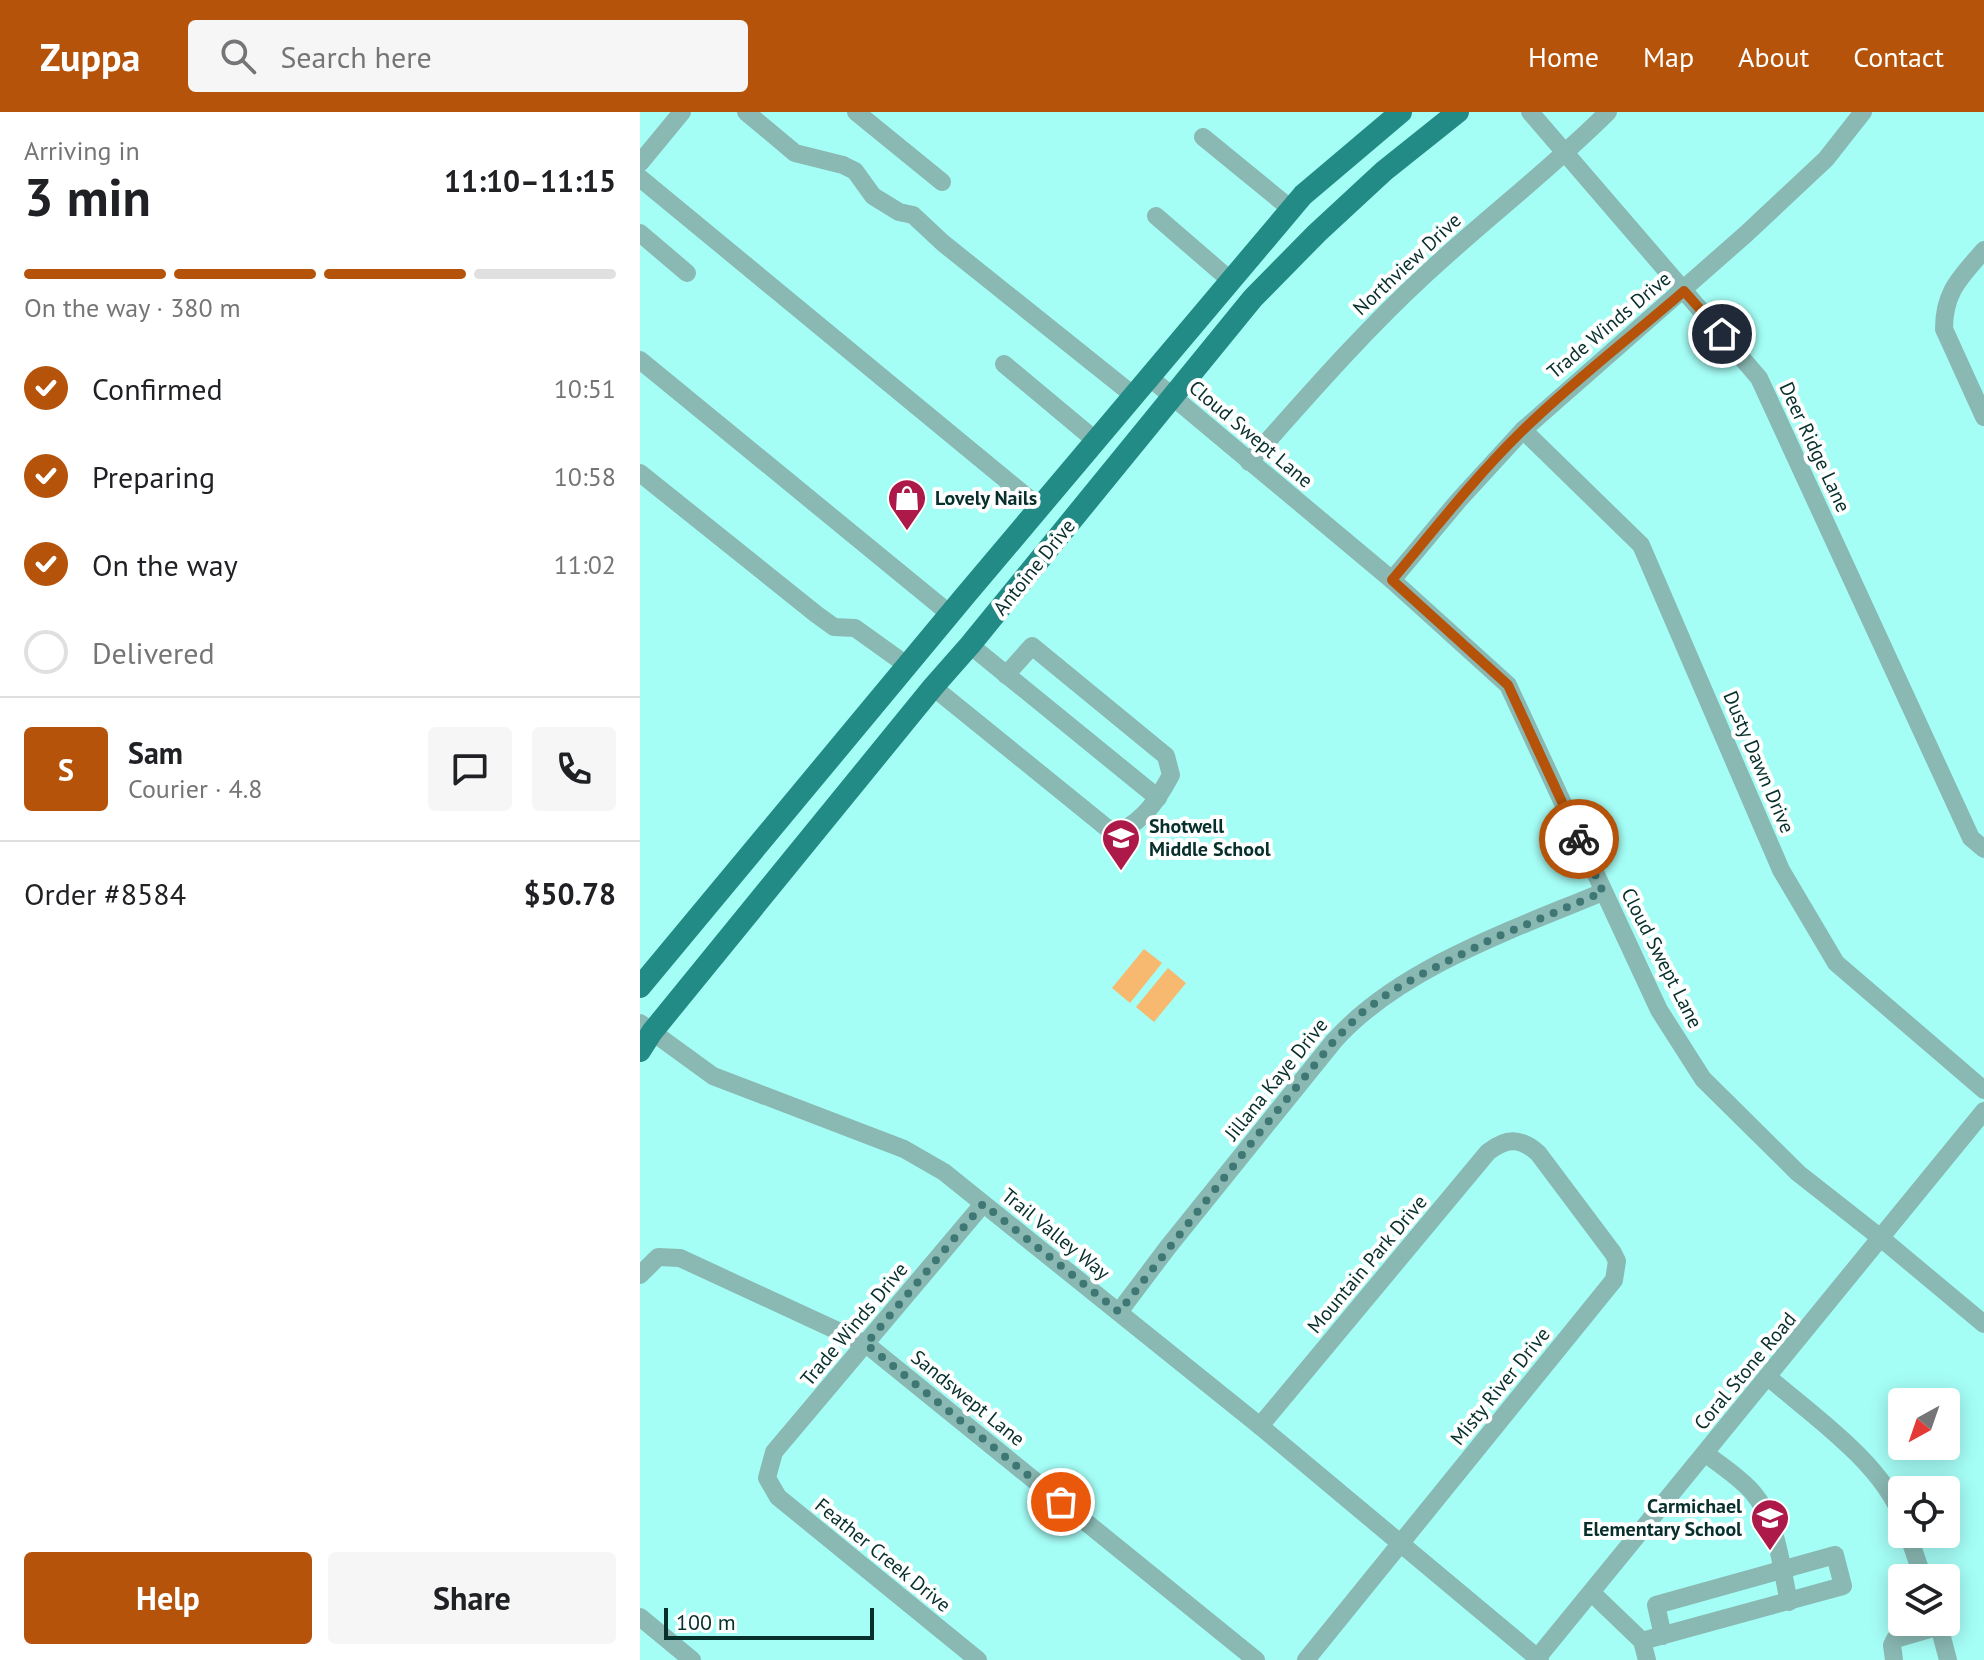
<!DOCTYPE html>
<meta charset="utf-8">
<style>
:root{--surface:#fff;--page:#f6f6f6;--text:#202124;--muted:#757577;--line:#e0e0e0;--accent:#b45309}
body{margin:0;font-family:"PT Sans",sans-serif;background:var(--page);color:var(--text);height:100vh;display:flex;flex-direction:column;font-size:30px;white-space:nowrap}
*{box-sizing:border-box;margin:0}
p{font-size:26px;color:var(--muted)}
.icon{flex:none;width:44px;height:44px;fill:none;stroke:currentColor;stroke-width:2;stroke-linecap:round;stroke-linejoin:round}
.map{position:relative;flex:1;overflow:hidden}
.side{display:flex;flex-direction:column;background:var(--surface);width:640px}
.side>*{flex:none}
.needle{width:52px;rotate:220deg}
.tools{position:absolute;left:1248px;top:1276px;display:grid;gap:16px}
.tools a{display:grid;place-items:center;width:72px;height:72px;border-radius:8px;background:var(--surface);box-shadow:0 4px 20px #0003;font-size:40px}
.scale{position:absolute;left:24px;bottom:20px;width:210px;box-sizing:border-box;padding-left:8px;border:4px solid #072f2c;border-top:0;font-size:22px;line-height:28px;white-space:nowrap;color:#072f2c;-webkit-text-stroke:6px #fff;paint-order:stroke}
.pin{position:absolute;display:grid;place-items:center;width:68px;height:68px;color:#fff;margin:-34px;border:4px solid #fff;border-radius:50%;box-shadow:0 2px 8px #0007}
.courier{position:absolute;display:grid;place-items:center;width:80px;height:80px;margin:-40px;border:6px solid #b45309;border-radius:50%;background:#fff;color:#222;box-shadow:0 2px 10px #0007}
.head em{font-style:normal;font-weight:800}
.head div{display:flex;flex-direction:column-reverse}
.head{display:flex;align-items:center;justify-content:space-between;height:136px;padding:0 24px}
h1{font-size:52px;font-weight:800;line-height:60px}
.bar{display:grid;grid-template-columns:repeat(4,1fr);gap:12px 8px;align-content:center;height:96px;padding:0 24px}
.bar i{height:10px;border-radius:6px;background:var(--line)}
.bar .selected{background:var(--accent)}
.bar p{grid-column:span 4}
.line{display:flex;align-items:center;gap:20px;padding:0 24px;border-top:2px solid var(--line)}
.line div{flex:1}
.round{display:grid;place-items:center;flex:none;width:84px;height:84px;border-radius:8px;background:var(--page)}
ol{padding:0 24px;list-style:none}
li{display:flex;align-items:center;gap:24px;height:88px}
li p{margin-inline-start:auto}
li .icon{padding:8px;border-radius:50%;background:var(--accent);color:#fff;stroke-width:4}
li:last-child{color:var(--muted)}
li i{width:44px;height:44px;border:4px solid var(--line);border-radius:50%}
.cta{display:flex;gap:16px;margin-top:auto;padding:16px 24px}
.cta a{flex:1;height:92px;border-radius:8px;background:var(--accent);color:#fff;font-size:32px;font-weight:800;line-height:92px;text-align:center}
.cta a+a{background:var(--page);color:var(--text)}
header{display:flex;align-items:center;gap:48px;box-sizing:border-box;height:112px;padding:0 40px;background:var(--accent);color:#fff}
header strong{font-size:38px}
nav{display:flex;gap:44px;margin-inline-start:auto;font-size:28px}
.search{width:560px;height:72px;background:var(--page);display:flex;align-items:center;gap:20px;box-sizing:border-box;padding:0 28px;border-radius:8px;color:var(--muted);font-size:30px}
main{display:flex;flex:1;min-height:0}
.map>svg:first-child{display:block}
.grass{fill:#f7b86f}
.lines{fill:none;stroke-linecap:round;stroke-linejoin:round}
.minor{stroke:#8ab8b3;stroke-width:18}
.major{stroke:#228b85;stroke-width:22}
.done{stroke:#3e7773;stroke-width:8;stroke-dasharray:0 14.4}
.route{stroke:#b45309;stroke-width:10}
.labels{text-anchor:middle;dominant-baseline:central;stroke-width:8;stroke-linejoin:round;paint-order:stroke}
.street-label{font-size:20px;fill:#072f2c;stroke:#fff}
.poi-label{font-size:20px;font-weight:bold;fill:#072f2c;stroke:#fff;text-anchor:start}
</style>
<header>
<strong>Zuppa</strong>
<div class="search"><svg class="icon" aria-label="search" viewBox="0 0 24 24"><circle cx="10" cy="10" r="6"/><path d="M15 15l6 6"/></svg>Search here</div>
<nav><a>Home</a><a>Map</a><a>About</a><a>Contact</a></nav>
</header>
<main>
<section class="side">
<div class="head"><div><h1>3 min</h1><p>Arriving in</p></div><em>11:10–11:15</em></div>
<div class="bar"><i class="selected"></i><i class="selected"></i><i class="selected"></i><i></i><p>On the way · 380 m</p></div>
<ol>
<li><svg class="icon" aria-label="check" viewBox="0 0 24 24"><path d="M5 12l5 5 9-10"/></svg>Confirmed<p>10:51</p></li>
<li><svg class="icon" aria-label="check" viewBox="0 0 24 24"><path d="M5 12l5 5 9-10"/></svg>Preparing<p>10:58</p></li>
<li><svg class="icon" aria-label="check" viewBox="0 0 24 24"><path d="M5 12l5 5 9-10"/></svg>On the way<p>11:02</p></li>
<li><i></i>Delivered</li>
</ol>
<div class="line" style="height:144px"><b class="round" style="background:var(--accent);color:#fff">S</b><div><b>Sam</b><p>Courier · 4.8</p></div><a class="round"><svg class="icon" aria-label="chat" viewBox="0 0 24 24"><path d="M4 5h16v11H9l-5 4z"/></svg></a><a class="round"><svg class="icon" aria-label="phone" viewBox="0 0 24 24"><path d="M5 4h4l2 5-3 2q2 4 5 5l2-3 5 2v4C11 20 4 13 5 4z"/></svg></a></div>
<div class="line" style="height:104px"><div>Order #8584</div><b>$50.78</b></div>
<div class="cta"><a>Help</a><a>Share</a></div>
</section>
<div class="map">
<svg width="1344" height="1548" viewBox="0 0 1344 1548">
<rect width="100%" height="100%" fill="#a5fef6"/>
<g class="grass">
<path d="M504,837L522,851L490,891L472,876Z"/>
<path d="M528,856L546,871L514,910L496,895Z"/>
</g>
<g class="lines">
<g class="minor">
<path d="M106,0L155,41L203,53L215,59L233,84L259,100L273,103L303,131L493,283"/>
<path d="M216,0L302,70"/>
<path d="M890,0L1119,266L1331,726L1344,737"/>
<path d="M563,25L651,97"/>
<path d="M0,51L42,0"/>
<path d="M0,66L399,395"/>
<path d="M516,104L590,168"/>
<path d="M0,121L47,161"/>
<path d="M1344,138C1321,165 1304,179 1304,217L1344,305"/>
<path d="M0,248L310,502"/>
<path d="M364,252L455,328"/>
<path d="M508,264L752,468L868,573L1019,898L1063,967L1158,1061L1242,1127L1344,1212"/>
<path d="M883,318L1001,433L1141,758L1196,851L1344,978"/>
<path d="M609,350C666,286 722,221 785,163C845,107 910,58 968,0"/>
<path d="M0,361L176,502L194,515L215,516L268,554"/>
<path d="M752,468L818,389L883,318L1106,122L1186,47L1223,0"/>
<path d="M330,533L518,686"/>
<path d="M293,575L467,716L481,719C505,707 518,687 531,663L526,644L392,534L366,563"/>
<path d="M0,911L73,964L264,1037L304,1060L620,1314L900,1548"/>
<path d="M0,1163L18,1145L40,1146L226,1232L616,1548"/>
<path d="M479,1200L528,1135L694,929C759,856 874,817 963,780"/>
<path d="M1128,1265C1171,1302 1243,1352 1262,1406"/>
<path d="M620,1314L848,1040C866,1026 880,1025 898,1041L973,1141L977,1149L974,1168L666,1548"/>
<path d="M1065,1341C1081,1354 1101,1366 1114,1382C1138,1411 1141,1455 1149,1490"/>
<path d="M1268,1422L1283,1466"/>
<path d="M952,1481L1002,1529L1007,1548"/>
<path d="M0,1505L52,1548"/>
<path d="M1298,1510L1308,1548"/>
<path d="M1002,1529L1203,1474L1195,1443L1016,1493L1023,1524"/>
<path d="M898,1545L1344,999"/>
<path d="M338,1548L138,1385L127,1366L134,1340L343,1092"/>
<path d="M1254,1548L1252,1533L1255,1527L1300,1514"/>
</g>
<g class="major">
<path d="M0,875L324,485L663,83L761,0"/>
<path d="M0,939L12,920L293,575L330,533L613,186L677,121L744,59L818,0"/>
</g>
</g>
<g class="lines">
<path class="done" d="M421,1390L226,1232L343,1092L479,1200L620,1020L694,929L720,902L750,880L784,861L852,827L963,780L939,727"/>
<path class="route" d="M939,727L868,573L752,468C794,418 835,365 881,320C933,269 990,226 1044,179L1082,222"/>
</g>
<defs>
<symbol id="shop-pin" viewBox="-11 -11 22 30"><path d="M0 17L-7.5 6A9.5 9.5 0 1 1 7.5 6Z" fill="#ad1a4a" stroke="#fff"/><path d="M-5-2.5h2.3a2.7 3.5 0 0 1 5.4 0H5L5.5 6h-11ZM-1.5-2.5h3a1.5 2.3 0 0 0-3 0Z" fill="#fff"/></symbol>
<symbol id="school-pin" viewBox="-11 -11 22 30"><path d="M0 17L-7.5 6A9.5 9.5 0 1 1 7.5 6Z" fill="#ad1a4a" stroke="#fff"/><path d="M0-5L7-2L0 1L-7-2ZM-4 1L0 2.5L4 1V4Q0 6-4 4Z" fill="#fff"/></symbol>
</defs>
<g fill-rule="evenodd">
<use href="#shop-pin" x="245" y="364" width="44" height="60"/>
<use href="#school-pin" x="459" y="704" width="44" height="60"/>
<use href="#school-pin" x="1108" y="1384" width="44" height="60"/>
</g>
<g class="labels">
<g class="street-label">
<text transform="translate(767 152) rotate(-43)">Northview Drive</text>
<text transform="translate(969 213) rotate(-40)">Trade Winds Drive</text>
<text transform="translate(611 322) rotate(40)">Cloud Swept Lane</text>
<text transform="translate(1175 335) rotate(65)">Deer Ridge Lane</text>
<text transform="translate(394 455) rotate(-51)">Antoine Drive</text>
<text transform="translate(1119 650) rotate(67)">Dusty Dawn Drive</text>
<text transform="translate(1022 846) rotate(63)">Cloud Swept Lane</text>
<text transform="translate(636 967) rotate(-51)">Jillana Kaye Drive</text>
<text transform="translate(416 1122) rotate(39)">Trail Valley Way</text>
<text transform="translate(727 1152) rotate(-50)">Mountain Park Drive</text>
<text transform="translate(214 1212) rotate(-50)">Trade Winds Drive</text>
<text transform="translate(1105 1259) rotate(-50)">Coral Stone Road</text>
<text transform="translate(860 1274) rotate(-51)">Misty River Drive</text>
<text transform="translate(328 1286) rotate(39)">Sandswept Lane</text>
<text transform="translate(243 1443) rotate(39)">Feather Creek Drive</text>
</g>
<g class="poi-label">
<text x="295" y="386">Lovely Nails</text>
<text x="509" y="714">Shotwell<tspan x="509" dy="23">Middle School</tspan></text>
<text x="1102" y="1394" text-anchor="end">Carmichael<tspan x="1102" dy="23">Elementary School</tspan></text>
</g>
</g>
</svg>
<div class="tools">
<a><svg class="needle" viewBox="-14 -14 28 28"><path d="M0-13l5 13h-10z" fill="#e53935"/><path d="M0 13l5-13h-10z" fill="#757577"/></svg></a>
<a><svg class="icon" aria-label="locate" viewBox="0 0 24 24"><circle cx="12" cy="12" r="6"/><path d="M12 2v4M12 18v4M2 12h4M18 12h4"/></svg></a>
<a><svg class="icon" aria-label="layers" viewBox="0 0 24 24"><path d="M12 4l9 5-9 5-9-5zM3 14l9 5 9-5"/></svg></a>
</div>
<div class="scale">100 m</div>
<div class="pin" style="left:421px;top:1390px;background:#ea580c"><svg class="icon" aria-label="bag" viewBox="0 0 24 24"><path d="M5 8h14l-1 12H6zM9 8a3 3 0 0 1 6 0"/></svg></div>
<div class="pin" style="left:1082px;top:222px;background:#1f2937"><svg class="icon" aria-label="home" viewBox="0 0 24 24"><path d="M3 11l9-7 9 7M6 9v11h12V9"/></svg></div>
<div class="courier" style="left:939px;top:727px"><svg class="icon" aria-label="bike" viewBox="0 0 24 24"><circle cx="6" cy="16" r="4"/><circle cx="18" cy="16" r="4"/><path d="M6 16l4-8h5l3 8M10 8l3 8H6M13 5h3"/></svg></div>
</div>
</main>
